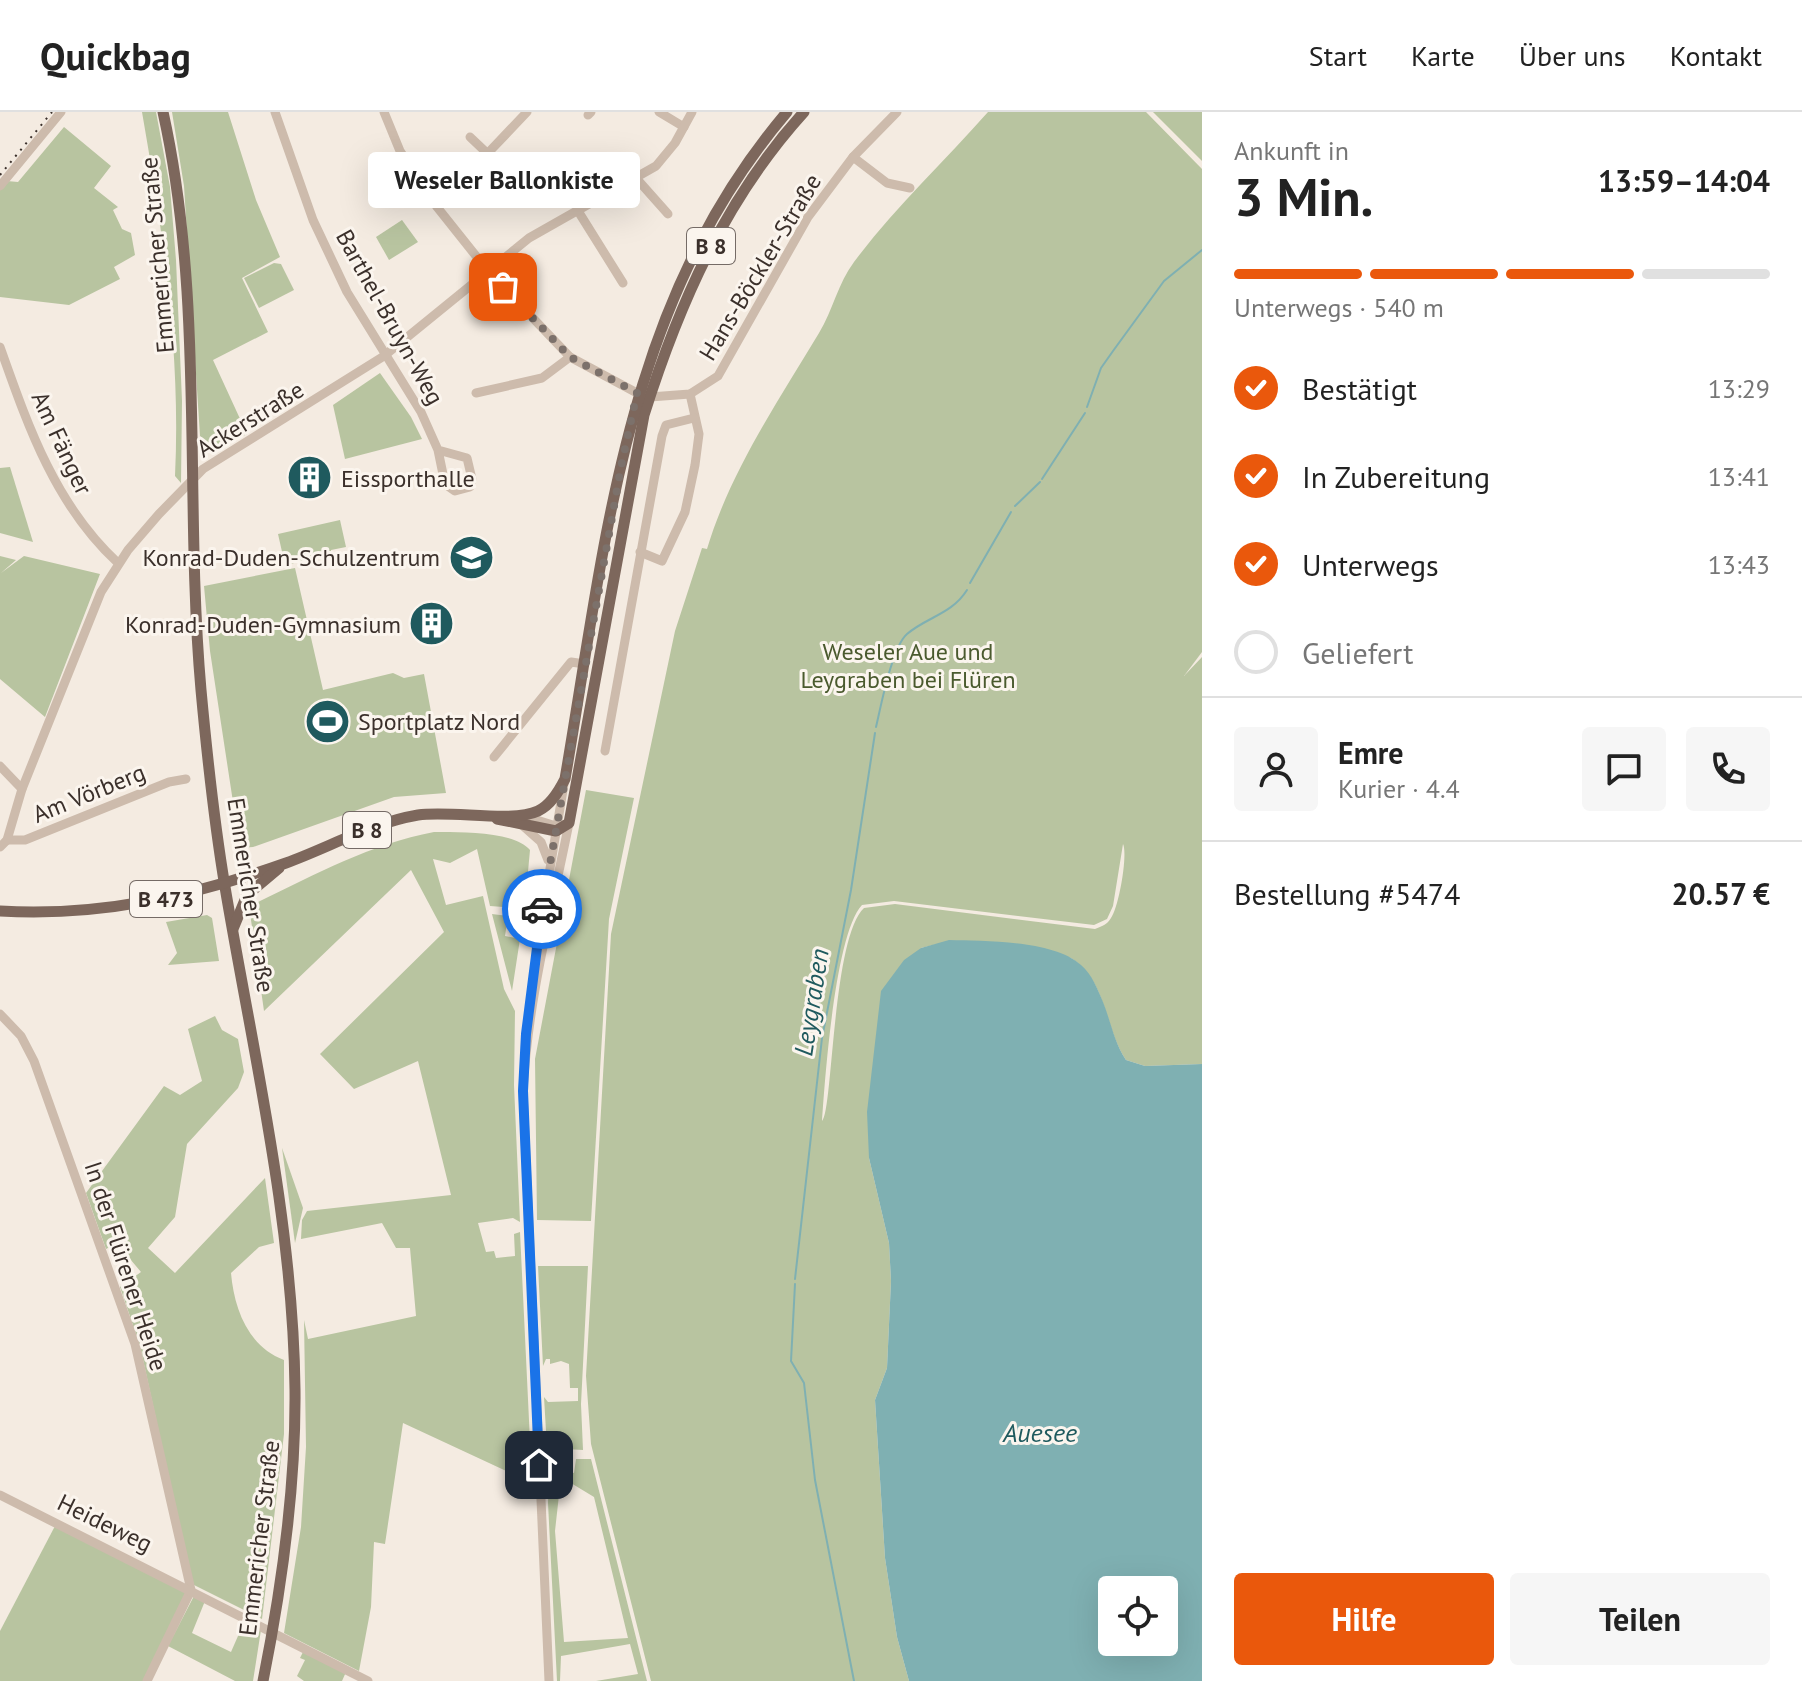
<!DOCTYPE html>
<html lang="de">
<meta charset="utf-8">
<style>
:root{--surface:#fff;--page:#f6f6f6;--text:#222;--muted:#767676;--line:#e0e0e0;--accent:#ea580c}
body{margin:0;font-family:"PT Sans",sans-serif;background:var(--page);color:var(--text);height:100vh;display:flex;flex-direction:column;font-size:30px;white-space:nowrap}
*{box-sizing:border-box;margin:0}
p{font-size:26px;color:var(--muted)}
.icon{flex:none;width:44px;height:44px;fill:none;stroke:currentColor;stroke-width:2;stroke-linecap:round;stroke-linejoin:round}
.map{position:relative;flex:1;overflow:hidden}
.sheet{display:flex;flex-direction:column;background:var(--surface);width:600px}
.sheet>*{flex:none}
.fabs{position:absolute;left:1098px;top:1464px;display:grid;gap:16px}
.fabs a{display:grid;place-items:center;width:80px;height:80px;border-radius:8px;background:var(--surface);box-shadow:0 8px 32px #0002;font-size:40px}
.pin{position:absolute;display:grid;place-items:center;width:68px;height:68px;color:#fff;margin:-34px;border-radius:16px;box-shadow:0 4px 12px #0006}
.courier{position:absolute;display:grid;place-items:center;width:80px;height:80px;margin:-40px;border:6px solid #1a73e8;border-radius:50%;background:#fff;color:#222;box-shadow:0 2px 10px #0007}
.bubble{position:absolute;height:56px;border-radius:8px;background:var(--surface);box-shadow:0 8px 32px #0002;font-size:26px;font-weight:600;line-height:56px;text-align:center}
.overview em{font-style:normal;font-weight:600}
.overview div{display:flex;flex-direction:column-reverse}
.overview{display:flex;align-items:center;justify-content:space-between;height:136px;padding:0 32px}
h1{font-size:52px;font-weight:600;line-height:60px}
.bar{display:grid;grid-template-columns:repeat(4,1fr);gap:12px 8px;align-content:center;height:96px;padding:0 32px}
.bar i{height:10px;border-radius:6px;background:var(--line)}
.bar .selected{background:var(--accent)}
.bar p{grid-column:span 4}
.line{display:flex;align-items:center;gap:20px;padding:0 32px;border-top:2px solid var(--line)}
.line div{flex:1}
.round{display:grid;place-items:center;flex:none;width:84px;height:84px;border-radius:8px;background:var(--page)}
ol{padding:0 32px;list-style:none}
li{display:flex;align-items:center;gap:24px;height:88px}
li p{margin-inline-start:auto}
li .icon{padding:8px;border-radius:50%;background:var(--accent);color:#fff;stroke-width:4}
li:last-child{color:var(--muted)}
li i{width:44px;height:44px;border:4px solid var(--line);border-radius:50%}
.button{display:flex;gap:16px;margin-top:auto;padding:16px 32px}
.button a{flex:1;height:92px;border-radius:8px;background:var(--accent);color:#fff;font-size:32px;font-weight:600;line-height:92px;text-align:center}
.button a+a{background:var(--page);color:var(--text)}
header{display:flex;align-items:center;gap:48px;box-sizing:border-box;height:112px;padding:0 40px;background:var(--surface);border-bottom:2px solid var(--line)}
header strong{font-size:38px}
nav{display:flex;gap:44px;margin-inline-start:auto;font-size:28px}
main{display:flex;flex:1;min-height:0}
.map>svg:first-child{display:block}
.green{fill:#b8c4a0;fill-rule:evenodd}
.water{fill:#7fb0b2;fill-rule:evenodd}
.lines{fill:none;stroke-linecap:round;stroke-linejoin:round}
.stream{stroke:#7fb0b2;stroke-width:2}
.minor{stroke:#cdbbac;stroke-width:9}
.major{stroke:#7d675c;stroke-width:11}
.rail{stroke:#3b302b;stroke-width:2;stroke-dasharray:2 6;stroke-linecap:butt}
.done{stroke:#7c716b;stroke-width:8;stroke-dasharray:0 14.4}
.route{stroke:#1a73e8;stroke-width:10}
.labels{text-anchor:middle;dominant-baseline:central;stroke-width:6;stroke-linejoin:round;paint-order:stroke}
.shield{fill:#fbf5ee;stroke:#756b66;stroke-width:2}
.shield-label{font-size:22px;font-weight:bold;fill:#3b302b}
.street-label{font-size:24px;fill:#3b302b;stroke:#fbf5ee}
.poi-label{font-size:24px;fill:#3b302b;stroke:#fbf5ee;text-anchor:start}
.park-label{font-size:24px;fill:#4a5a2e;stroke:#fbf5ee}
.water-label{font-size:26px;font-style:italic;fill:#1f5a5e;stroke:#fbf5ee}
</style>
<header>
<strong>Quickbag</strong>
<nav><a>Start</a><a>Karte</a><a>Über uns</a><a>Kontakt</a></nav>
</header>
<main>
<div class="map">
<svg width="1202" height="1569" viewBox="0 0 1202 1569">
<rect width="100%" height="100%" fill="#f4ebe1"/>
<g class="green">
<path d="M142,0H156L170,75L176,148L182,289L181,371L175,364C181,241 163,121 142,0Z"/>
<path d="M172,0H228L256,88L280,145L242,166L268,220L213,248L247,322L215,337L200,324L184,74Z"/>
<path d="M988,0H1146L1202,57V540L1184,564L1202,545V952L1145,954L1126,948C1104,915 1107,869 1071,846C1019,835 973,821 921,836L869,1046L889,1131L891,1169L887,1256L875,1288L885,1446L897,1525L909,1569H651L591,1332L586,1264L611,822L675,519L702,436L707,437C730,360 778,289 819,221C833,198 838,171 854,150C895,95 944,50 988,0ZM1123,732C1128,742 1119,795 1111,806C1107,813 1102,814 1095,817L895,792L864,796C832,826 833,999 822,1009C825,966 835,822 862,793L894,789L1094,813L1107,807L1113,794Z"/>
<path d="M1153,0H1202V49Z"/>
<path d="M64,15L111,54L94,76L118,95L113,98L122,117L131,121L135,143L114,155L120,167L69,193L0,185V77L7,69L18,70Z"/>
<path d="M402,108L418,130L389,148L376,125Z"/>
<path d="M274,151L281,152L294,178L259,196L244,166Z"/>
<path d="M380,261L411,305L422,327L345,347L333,293Z"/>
<path d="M10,355L33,430L0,421V356Z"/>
<path d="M340,408L346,435L331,438V443L285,453L278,422Z"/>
<path d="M0,444L16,448L1,461L24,444L100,462L45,605L0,567Z"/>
<path d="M295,456L323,578L393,561L404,566L424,562L446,681L394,685L253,735L240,736L210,539L204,474Z"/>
<path d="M586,678L634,686L609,807L591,1109L537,1108L535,947Z"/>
<path d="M434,720C459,720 514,719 530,738L524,803L515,802V796L490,794L477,737L450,751L433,747L446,793L483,784L504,877L515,899L514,973L520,1110L513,1106L478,1111L486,1140L494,1139L496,1146L515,1144L514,1122L520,1120L532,1371L403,1311L385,1432L374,1430L371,1495L359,1559L284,1521L301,1415L306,1335L304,1208L308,1227L416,1204L410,1136H396L382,1111L301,1127L302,1108L307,1099L451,1083L418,949L354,977L320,942L444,820L411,758L264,899L250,801L258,790C316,762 371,732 434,720Z"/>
<path d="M492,802L508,804L505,824L520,827L512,879Z"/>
<path d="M207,803L212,806L219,849L168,853L177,841L166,810Z"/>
<path d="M215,904L222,918L238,927L244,960L238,976L187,1032L175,1105L148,1136L175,1161L265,1066L274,1131L259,1135L231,1161C234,1196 248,1235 284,1248V1322L262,1507L192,1472L140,1234L120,1175L141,1160L125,1141L128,1137L123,1128L106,1137L86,1081L164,974L180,983L202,969L188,917Z"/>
<path d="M282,1036L303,1096L295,1131Z"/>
<path d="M538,1154H588L581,1292L583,1338L547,1336L544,1285L548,1290L578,1289V1276H570L569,1252L561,1249L550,1252V1247H546L543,1254Z"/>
<path d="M550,1344L553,1354L574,1361L576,1347H591L647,1569H596L638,1562L630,1532L561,1544L560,1569H557L548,1391ZM561,1365L594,1385L628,1526L564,1530L555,1419Z"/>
<path d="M55,1414L187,1481L144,1569H0V1519Z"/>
<path d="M194,1484L205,1489L192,1521L231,1540L245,1508L261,1518L253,1569H235L168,1534Z"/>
<path d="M304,1538L346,1560L342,1569H304L297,1564L305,1548L300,1546Z"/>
</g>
<path class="water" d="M949,828C984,829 1054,828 1081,853C1092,862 1098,878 1103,890C1111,910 1114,930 1126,948L1145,954L1202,952V1569H909L897,1525L885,1446L875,1288L887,1256L891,1169L889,1131L869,1046L867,1000L881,879L904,848L921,836ZM1112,1478H1164V1530H1112Z"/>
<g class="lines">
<g class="stream">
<path d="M1087,295L1101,256L1113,239L1164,169L1202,138"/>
<path d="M1042,367L1085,301"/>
<path d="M1015,394L1040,370"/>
<path d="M970,471L1011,400"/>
<path d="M876,615C881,594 892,535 907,522C927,505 952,502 967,478"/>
<path d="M795,1167L822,926L851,778L875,621"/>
<path d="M795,1172L791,1249L804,1271L815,1368L854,1569"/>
</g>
<g class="minor">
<path d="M275,0L313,108L347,180L421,300L438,338L445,372L455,379L470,375L472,367L467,346L438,338"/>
<path d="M384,0L400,39L437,95L488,159L570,245L637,281"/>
<path d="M659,0L684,15"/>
<path d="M588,3L591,0"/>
<path d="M470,25L509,62"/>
<path d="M488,41L527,0"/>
<path d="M853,45L887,71L910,76"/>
<path d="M636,66L668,102"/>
<path d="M0,74L61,0"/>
<path d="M578,99L623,171"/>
<path d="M0,235C28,314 55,393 118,451"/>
<path d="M476,281L542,266L570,245"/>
<path d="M650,285L690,282L718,264L808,105L853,45L897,0"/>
<path d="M640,440L662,449L685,400L695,353L699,322L690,282"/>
<path d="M605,639L662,324L666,313L694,306"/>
<path d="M494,645L571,550L585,552"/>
<path d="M0,654L22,677"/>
<path d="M524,704L559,715"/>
<path d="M523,714L541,730L548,748"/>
<path d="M7,728H25L169,670L186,667"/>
<path d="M0,735L7,728L22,677L101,480L128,438L159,402L203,357L384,244L529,126L656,54L675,31L692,0"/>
<path d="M537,835L564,672"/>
<path d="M0,902L21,924L34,949L135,1232L191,1478L147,1569"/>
<path d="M0,1383L368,1569"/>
<path d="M549,1569L523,979C528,887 551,801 569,711"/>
</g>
<g class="major">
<path d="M163,0C205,189 184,386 201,578C207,643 214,709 225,775C253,941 293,1108 295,1277C296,1374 282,1474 263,1569"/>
<path d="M497,707L556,719L569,711L644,303C679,192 725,87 804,0"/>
<path d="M0,799C99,805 193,784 286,751C330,735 371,711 418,703C451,698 513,711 538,699C551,693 559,679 565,667C606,429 624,192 787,0"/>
<path d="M233,817L247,783L279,756"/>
</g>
<path class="rail" d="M0,63L52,0"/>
</g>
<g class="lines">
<path class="done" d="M503,175L570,245L637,281L621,355L542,797"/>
<path class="route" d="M539,1353L523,979L526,922L542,797"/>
</g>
<defs>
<symbol id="building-disc" viewBox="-11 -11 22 22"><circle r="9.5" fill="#1f5a5e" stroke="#fbf5ee"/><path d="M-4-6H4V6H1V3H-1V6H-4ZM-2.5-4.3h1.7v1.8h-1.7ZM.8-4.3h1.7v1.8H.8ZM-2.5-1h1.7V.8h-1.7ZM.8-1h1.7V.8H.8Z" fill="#fff"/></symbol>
<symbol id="school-disc" viewBox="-11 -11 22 22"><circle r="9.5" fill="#1f5a5e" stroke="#fbf5ee"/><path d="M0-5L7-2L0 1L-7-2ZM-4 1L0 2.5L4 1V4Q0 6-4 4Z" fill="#fff"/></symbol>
<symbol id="stadium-disc" viewBox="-11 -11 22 22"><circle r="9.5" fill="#1f5a5e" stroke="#fbf5ee"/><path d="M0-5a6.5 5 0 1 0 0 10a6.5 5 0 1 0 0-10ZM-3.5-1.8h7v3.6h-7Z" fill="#fff"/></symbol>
</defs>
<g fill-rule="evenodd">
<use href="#building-disc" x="284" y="340" width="51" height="51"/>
<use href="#school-disc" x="446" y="420" width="51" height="51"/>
<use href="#building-disc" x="406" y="486" width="51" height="51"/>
<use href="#stadium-disc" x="302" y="584" width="51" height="51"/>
</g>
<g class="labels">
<g class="shield">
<rect x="687" y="116" width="48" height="36" rx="6"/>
<rect x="343" y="700" width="48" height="36" rx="6"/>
<rect x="130" y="769" width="72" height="36" rx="6"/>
</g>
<g class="shield-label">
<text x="711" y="134">B 8</text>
<text x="367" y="718">B 8</text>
<text x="166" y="787">B 473</text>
</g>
<g class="street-label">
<text transform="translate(157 143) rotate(-95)">Emmericher Straße</text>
<text transform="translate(760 155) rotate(-59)">Hans-Böckler-Straße</text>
<text transform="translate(390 205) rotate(61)">Barthel-Bruyn-Weg</text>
<text transform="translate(250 307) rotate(-32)">Ackerstraße</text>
<text transform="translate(62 331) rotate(65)">Am Fänger</text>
<text transform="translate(89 681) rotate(-22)">Am Vörberg</text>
<text transform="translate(251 783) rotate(81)">Emmericher Straße</text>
<text transform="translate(126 1154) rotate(72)">In der Flürener Heide</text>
<text transform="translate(105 1411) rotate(26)">Heideweg</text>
<text transform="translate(259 1426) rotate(-83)">Emmericher Straße</text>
</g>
<g class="poi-label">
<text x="341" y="366">Eissporthalle</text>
<text x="440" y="445" text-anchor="end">Konrad-Duden-Schulzentrum</text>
<text x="401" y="512" text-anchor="end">Konrad-Duden-Gymnasium</text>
<text x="358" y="609">Sportplatz Nord</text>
</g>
<g class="park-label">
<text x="908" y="539">Weseler Aue und<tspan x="908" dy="28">Leygraben bei Flüren</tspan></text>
</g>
<g class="water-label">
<text transform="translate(811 890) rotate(-81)">Leygraben</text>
<text x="1040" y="1320">Auesee</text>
</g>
</g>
</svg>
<div class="fabs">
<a><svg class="icon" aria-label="locate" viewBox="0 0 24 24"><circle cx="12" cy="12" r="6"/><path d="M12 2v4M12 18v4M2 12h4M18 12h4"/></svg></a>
</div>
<div class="pin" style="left:503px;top:175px;background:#ea580c"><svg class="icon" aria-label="bag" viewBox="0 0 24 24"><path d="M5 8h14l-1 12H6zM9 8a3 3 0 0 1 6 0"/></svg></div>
<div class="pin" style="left:539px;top:1353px;background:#1f2937"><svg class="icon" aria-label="home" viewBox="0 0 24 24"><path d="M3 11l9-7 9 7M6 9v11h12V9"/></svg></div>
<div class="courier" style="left:542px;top:797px"><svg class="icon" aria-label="car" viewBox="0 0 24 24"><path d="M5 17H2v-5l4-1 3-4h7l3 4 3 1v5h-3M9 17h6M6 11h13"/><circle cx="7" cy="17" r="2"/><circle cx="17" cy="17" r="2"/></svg></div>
<div class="bubble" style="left:368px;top:40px;width:272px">Weseler Ballonkiste</div>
</div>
<section class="sheet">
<div class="overview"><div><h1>3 Min.</h1><p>Ankunft in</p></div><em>13:59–14:04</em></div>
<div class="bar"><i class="selected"></i><i class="selected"></i><i class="selected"></i><i></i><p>Unterwegs · 540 m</p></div>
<ol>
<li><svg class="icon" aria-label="check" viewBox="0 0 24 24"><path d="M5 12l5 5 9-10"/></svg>Bestätigt<p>13:29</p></li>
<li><svg class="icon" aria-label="check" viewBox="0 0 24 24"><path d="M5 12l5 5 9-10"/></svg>In Zubereitung<p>13:41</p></li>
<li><svg class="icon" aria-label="check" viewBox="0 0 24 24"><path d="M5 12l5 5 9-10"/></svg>Unterwegs<p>13:43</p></li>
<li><i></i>Geliefert</li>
</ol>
<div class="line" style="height:144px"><a class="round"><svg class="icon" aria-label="person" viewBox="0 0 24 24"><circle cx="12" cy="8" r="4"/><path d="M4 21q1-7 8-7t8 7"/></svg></a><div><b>Emre</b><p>Kurier · 4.4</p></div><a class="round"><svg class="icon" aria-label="chat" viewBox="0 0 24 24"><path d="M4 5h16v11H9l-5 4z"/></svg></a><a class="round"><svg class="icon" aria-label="phone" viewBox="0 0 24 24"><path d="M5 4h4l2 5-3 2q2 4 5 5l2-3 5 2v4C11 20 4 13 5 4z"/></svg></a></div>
<div class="line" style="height:104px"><div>Bestellung #5474</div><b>20.57 €</b></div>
<div class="button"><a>Hilfe</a><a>Teilen</a></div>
</section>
</main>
